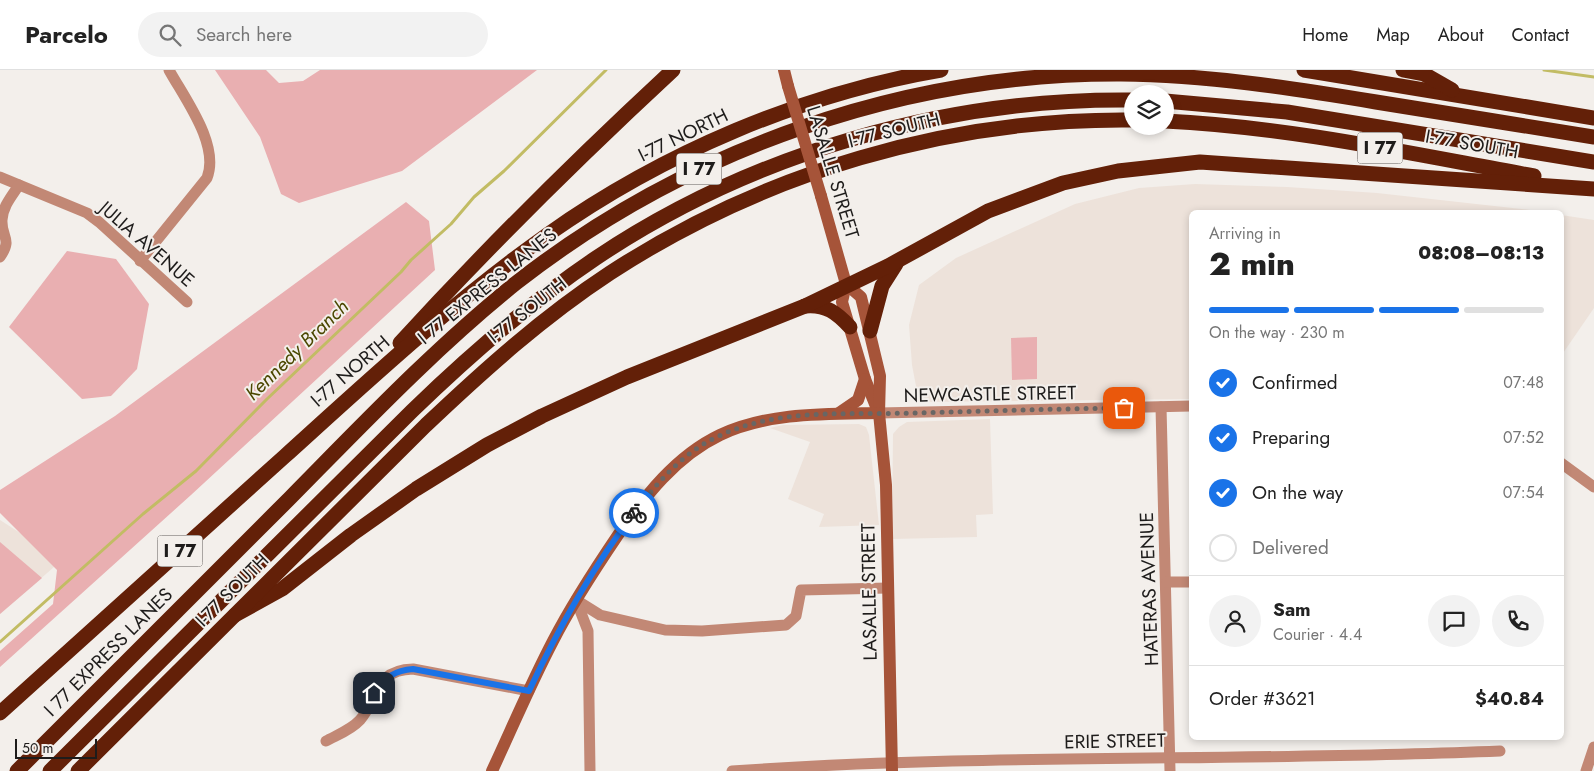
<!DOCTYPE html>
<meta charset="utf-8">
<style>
:root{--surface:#fff;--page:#f2f2f2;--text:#222;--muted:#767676;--line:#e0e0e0;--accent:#1a73e8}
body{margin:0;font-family:Jost,sans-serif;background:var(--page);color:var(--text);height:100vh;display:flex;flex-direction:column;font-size:19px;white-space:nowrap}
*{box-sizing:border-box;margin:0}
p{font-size:16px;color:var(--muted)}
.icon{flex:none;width:28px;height:28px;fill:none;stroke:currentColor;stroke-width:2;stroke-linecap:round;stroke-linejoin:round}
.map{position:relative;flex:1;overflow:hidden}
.sheet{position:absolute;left:1189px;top:140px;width:375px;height:530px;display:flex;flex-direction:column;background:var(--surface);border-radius:8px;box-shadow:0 2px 8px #0003}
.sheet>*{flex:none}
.buttons{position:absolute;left:1124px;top:15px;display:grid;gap:10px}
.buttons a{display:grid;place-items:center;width:50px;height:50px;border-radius:50%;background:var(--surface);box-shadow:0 2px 8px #0003;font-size:25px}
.scale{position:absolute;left:15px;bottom:12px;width:82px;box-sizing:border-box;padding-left:5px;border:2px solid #1e1c1b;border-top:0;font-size:14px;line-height:18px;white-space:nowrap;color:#1e1c1b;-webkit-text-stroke:4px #f3efeb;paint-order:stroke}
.pin{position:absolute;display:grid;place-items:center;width:42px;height:42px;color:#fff;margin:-21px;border-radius:10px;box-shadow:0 2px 8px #0006}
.courier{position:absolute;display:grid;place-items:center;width:50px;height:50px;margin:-25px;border:4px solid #1a73e8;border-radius:50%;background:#fff;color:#222;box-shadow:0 1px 6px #0007}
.head em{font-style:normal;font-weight:800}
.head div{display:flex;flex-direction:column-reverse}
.head{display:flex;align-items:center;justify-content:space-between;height:85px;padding:0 20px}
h1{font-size:32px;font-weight:800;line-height:38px}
.bar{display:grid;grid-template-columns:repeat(4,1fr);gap:8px 5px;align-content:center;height:60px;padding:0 20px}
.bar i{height:6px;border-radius:4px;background:var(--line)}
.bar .selected{background:var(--accent)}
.bar p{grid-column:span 4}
.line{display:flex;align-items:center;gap:12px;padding:0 20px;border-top:1px solid var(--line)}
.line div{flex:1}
.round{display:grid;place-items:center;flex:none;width:52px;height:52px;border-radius:26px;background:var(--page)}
ol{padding:0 20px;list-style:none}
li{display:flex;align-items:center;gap:15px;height:55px}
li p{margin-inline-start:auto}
li .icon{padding:5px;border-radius:50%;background:var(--accent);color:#fff;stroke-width:4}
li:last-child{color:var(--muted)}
li i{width:28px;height:28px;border:2px solid var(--line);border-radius:50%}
header{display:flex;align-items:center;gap:30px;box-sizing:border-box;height:70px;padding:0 25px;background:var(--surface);border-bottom:1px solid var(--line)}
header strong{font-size:24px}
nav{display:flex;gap:28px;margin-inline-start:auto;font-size:18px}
.search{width:350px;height:45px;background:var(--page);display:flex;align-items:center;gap:12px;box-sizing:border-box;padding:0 18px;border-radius:28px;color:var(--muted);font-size:19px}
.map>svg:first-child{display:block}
.built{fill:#ede2da}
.green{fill:#e9afb1}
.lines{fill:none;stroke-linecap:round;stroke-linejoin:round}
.stream{stroke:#c2bc64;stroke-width:3}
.street{stroke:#c28875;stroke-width:11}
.secondary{stroke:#a65439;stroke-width:12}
.highway{stroke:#632008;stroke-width:15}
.secondary-bridge{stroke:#a65439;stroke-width:12}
.done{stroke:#696664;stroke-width:5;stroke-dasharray:0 9}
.route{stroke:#1a73e8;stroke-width:6}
.labels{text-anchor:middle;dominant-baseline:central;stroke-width:4;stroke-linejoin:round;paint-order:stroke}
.shield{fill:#f3efeb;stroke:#5e5b59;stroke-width:1}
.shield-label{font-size:18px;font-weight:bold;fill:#1e1c1b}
.street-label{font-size:19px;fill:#1e1c1b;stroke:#f3efeb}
.water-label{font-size:20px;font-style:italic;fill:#4b4700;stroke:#f3efeb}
</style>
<header>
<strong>Parcelo</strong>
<div class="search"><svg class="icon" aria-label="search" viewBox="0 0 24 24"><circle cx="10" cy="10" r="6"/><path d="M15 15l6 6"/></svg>Search here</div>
<nav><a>Home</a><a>Map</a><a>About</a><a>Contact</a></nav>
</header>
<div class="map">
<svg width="1594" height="701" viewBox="0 0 1594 701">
<rect width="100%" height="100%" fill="#f3efeb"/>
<g class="built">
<path d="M1195,114L1287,117L1377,123L1548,142H1191V329L919,332L912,295L909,255L919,215L956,188L1075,134L1139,118Z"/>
<path d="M1561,145L1594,150V238L1561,286Z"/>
<path d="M990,349L993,444L976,445L977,467L892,469L893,364L899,357L907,352Z"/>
<path d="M859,354L866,357L869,365L879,455L819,457L824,444L788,429L810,372L770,358L783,355Z"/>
<path d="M0,450L62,490L0,544Z"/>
</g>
<g class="green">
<path d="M215,0H266L279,13L303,11L320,0H537L402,101L299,133L281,124L260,67Z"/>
<path d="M406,132L429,151L435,200L191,425L0,597V581L53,534L57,500L0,443V420L115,346Z"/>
<path d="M67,181L116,189L149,234L137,299L111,326L82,329L9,257Z"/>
<path d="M1037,267V309L1012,310L1011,268Z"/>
<path d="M0,472L42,508L0,544Z"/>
</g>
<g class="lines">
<g class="stream">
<path d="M1544,0L1594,7"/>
<path d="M0,572L143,444L196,401L267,329L401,202L411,190L451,154L474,127L504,101L606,0"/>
</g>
<g class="street">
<path d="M0,107L87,143L99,152L187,232"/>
<path d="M0,187C13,168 1,168 2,150C3,136 11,127 19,115"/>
<path d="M140,191L207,108C220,75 185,29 169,0"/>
<path d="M1161,337L1170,701"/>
<path d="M879,343L1191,336"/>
<path d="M1561,393L1594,417"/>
<path d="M1167,512H1191"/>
<path d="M576,530L600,545L665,560L702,561L786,555L796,546L801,520L888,518"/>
<path d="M576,530L588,561L590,701"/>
<path d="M326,671C337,665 351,660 360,650C379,628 374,600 413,599L529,621"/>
<path d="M732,701C987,683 1244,692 1500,681"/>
<path d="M1586,701L1594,677"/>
</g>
<g class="secondary">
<path d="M784,0L788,16"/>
<path d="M821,126L846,214L842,232L865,309L877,339"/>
<path d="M846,214L861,227L880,306L879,343L886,415L892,701"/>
<path d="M839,343L858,330L865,309"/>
<path d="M492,701C512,658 531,613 553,571C572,534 595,499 618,465C645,426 676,386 720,365C769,342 826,344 879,343"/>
</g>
<g class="highway">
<path d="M1304,0L1594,48"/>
<path d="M1403,0L1424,4L1452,20"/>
<path d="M1165,31L1287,42L1594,92"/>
<path d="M1165,51C1290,57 1412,84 1534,106"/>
<path d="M805,236C826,234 837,243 850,257"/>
<path d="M870,261L882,216L896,194"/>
<path d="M400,273C487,178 578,88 673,0"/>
<path d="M235,545L282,519L351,465L416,419L487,375L542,346L627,307L805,236L888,196L988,141L1063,113L1118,101L1200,92L1594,119"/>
<path d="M0,643C95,558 190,472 285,386C369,310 454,231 547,165C663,83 801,24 941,0"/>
<path d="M17,701C108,610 199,519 290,428C363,354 435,278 516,213C687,79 903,3 1121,4C1207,5 1292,18 1376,32C1449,44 1521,55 1594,67"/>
<path d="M50,701L412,341C470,285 529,233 596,188C753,83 944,28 1132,30"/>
<path d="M78,701L426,355C484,300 543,247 610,203C765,102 948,48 1132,50"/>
</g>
<path class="secondary-bridge" d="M788,16L821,126"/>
</g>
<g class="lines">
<path class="done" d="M634,443C658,412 684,381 721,365C780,338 848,345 911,343C982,341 1053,339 1124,338"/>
<path class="route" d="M374,623C383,608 396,600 413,599L529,621C558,559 592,498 634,443"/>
</g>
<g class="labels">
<g class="shield">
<rect x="1357.5" y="62.5" width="45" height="31" rx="4"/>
<rect x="676.5" y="83.5" width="45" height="31" rx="4"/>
<rect x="157.5" y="465.5" width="45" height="31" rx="4"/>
</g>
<g class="shield-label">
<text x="1380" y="78">I 77</text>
<text x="699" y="99">I 77</text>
<text x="180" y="481">I 77</text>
</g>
<g class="street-label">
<text transform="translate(894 60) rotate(-14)">I-77 SOUTH</text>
<text transform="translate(683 65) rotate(-26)">I-77 NORTH</text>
<text transform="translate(1472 74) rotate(10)">I-77 SOUTH</text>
<text transform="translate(833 102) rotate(73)">LASALLE STREET</text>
<text transform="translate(147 174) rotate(41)">JULIA AVENUE</text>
<text transform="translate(487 216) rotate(-39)">I 77 EXPRESS LANES</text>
<text transform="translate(527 240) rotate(-38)">I-77 SOUTH</text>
<text transform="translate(350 301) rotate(-41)">I-77 NORTH</text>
<text transform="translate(990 324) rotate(-1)">NEWCASTLE STREET</text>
<text transform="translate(1149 519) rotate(-92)">HATERAS AVENUE</text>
<text transform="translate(232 520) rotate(-45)">I-77 SOUTH</text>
<text transform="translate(869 522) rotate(-91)">LASALLE STREET</text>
<text transform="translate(108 582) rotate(-45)">I 77 EXPRESS LANES</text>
<text transform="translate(1115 671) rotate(-1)">ERIE STREET</text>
</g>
<g class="water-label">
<text transform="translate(297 280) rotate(-44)">Kennedy Branch</text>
</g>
</g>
</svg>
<div class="buttons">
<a><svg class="icon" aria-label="layers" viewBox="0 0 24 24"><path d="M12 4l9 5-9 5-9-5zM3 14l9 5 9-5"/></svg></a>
</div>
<div class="scale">50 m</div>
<div class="pin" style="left:1124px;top:338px;background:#ea580c"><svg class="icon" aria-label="bag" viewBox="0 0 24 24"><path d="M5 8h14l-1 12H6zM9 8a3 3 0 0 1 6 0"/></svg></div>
<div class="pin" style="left:374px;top:623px;background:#1f2937"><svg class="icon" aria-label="home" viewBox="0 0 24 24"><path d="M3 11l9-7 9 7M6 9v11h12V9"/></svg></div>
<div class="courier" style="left:634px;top:443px"><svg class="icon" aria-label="bike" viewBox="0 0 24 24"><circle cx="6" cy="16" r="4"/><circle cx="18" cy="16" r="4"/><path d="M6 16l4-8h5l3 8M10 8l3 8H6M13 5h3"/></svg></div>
<section class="sheet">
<div class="head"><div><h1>2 min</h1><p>Arriving in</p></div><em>08:08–08:13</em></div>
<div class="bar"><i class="selected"></i><i class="selected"></i><i class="selected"></i><i></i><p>On the way · 230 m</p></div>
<ol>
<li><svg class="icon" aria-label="check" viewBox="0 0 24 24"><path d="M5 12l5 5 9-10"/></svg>Confirmed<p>07:48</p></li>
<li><svg class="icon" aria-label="check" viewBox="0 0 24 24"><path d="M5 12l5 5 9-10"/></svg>Preparing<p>07:52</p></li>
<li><svg class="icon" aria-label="check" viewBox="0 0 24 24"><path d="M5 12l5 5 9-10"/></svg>On the way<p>07:54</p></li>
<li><i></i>Delivered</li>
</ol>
<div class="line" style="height:90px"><a class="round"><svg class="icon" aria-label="person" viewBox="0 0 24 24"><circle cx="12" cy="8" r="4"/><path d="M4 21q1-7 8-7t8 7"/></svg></a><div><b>Sam</b><p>Courier · 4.4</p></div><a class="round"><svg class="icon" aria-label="chat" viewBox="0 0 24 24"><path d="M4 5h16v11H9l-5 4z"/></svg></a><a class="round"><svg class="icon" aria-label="phone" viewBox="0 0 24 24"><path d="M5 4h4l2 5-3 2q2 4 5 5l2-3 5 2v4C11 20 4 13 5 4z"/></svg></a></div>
<div class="line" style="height:65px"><div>Order #3621</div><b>$40.84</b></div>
</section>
</div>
